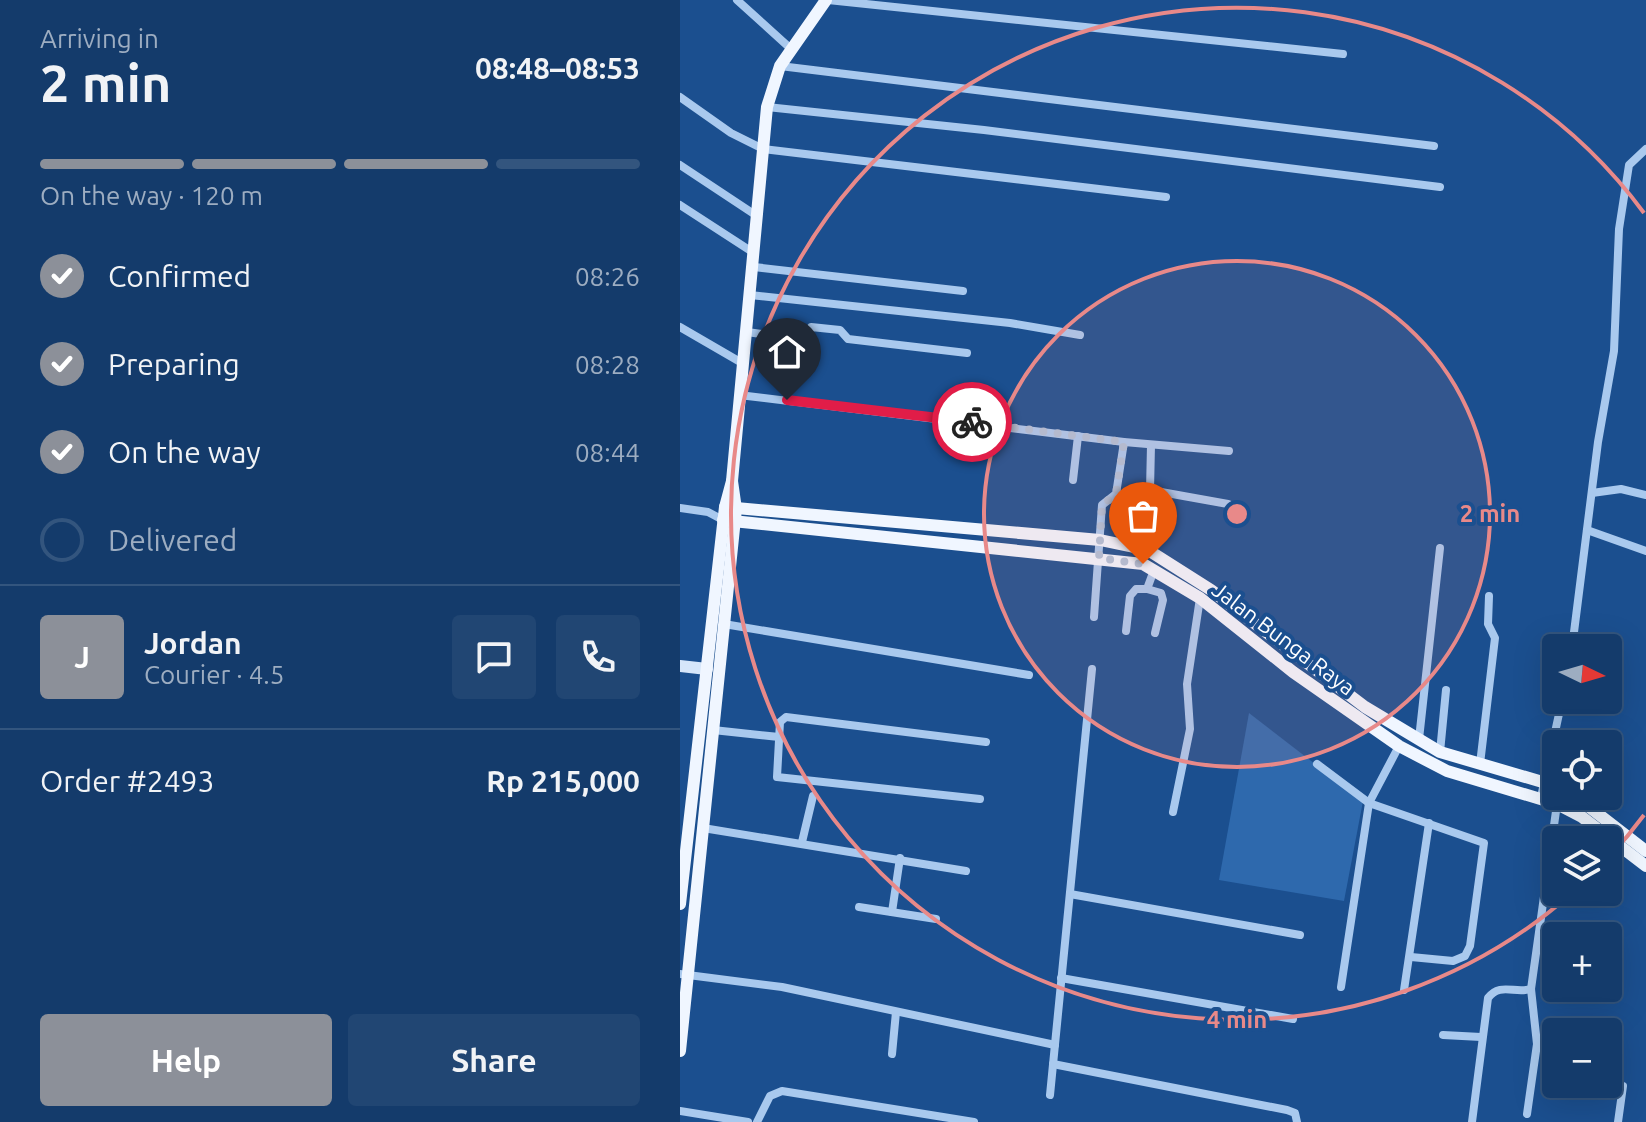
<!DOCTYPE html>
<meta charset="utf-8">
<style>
:root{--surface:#143b6b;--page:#214673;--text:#f1f3f6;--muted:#9dadc1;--line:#33557e;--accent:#8c9099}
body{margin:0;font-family:Ubuntu,sans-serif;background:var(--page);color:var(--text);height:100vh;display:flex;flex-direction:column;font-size:30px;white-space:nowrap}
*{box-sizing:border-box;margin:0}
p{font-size:26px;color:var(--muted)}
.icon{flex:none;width:44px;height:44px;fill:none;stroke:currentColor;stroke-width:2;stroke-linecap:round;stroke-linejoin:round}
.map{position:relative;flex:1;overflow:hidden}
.panel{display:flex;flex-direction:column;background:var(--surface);width:680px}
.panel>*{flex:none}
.needle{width:52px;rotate:95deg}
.controls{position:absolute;left:862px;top:634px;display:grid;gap:16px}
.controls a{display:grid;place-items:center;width:80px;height:80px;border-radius:8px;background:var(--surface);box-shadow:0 8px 32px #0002,0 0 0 2px var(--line);font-size:40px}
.pin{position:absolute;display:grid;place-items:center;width:68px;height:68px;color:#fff;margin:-82px -34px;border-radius:50% 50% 50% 0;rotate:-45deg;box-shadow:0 0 8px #0007}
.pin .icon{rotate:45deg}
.courier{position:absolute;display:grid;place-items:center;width:80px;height:80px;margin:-40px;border:6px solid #e11d48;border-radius:50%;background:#fff;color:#222;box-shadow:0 2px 10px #0007}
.headline em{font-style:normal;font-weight:600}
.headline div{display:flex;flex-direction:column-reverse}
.headline{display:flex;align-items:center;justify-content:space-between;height:136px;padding:0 40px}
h1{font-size:52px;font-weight:600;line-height:60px}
.bar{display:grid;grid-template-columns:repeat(4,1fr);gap:12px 8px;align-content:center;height:96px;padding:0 40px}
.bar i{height:10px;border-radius:6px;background:var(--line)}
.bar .selected{background:var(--accent)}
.bar p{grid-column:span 4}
.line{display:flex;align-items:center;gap:20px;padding:0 40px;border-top:2px solid var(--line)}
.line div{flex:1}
.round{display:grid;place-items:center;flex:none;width:84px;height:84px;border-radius:8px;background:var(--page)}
ol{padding:0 40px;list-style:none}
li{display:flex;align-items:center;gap:24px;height:88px}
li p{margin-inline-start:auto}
li .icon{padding:8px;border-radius:50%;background:var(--accent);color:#fff;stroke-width:4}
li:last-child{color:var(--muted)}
li i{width:44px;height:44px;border:4px solid var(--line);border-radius:50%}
.action{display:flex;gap:16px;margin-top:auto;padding:16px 40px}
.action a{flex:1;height:92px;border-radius:8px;background:var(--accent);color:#fff;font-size:32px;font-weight:600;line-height:92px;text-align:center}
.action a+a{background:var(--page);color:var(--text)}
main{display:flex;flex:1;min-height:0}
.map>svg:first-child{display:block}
.green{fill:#2e69ad}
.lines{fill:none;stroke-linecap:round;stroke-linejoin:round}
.street{stroke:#a9c9ee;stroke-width:8}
.secondary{stroke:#d6e6fa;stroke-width:12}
.primary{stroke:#f0f6ff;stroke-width:12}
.done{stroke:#afc1d8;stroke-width:8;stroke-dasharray:0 14.4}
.route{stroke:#e11d48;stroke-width:10}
.ring{fill:none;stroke:#e88989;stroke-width:4}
.labels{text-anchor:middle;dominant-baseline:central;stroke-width:8;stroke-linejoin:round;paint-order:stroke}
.street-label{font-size:22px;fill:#fff;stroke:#1b4f8f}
.centre{fill:#e88989;stroke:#1b4f8f;stroke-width:4}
.ring-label{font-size:24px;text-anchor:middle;font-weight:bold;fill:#e88989;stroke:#1b4f8f;stroke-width:8;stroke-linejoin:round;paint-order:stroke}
</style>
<main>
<section class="panel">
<div class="headline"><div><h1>2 min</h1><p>Arriving in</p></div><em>08:48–08:53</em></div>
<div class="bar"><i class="selected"></i><i class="selected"></i><i class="selected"></i><i></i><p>On the way · 120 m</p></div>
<ol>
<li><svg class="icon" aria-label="check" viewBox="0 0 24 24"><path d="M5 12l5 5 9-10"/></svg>Confirmed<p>08:26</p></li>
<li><svg class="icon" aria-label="check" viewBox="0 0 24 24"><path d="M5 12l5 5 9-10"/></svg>Preparing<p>08:28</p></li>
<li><svg class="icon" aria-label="check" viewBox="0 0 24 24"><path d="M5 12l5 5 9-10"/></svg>On the way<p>08:44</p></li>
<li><i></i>Delivered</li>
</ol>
<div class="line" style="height:144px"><b class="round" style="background:var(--accent);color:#fff">J</b><div><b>Jordan</b><p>Courier · 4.5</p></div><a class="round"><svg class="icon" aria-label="chat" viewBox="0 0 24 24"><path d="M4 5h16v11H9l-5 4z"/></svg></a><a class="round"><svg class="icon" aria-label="phone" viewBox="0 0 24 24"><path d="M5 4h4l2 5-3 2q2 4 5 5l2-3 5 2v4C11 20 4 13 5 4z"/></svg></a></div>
<div class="line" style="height:104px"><div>Order #2493</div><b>Rp 215,000</b></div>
<div class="action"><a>Help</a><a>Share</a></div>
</section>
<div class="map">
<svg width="966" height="1122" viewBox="0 0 966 1122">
<rect width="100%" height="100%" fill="#1b4f8f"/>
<path class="green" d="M569,713L683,801L664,901L539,880Z"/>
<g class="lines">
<g class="street">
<path d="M57,0L110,48"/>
<path d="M148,0L663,54"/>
<path d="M100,66L754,146"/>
<path d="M0,97L51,133L83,149L486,197"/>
<path d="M87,107L304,130L760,187"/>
<path d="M0,165L77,216"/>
<path d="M0,205L74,253"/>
<path d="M74,267L283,291"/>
<path d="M70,295L330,323L400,335"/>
<path d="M0,327L62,363"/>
<path d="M67,332L124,340L131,327L160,330L168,339L287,353"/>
<path d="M59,395L444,442L549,451"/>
<path d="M471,445L470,490L548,504"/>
<path d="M393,480L398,436"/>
<path d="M912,493L941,489L966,495"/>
<path d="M0,508L28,512L43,520"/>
<path d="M907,530L966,551"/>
<path d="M474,570L467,589L481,593L483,600L475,633"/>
<path d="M414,617L422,505L436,494L444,442"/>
<path d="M44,624L349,675"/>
<path d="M446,631L450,596L456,589H467"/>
<path d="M892,648L918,442L934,351L939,229L949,165L966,149"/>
<path d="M33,730L99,737"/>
<path d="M739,739L760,548"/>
<path d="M760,752L766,690"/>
<path d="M637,764L689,803L804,843L790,946L785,956L773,961L731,957"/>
<path d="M800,764L815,638L808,624L809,596"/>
<path d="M861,797L882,700"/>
<path d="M300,799L97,777L100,722L106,717L306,742"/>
<path d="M493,812L510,729L507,684L520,598"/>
<path d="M23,828L286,871"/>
<path d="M122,842L133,796"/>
<path d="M390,894L620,935"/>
<path d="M179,907L256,919"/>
<path d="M212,912L220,858"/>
<path d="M0,974L102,987L375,1045"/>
<path d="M381,978L613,1019"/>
<path d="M661,987L689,803L719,746"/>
<path d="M724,990L749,823"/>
<path d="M763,1035L801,1037"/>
<path d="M212,1054L216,1012"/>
<path d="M373,1064L607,1110L615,1113L617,1122"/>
<path d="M370,1095L412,669"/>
<path d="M0,1111L68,1122"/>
<path d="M847,1114L857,1044L851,989L877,804"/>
<path d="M77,1122L90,1096L102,1091L294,1122"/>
<path d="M792,1122L808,998C820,982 835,994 851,989"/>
<path d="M938,1122L943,1086"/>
</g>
<path class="secondary" d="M0,666L27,669"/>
<g class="primary">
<path d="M45,507L420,540L468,550L531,590L685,707L760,752L876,786"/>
<path d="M43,520L463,564L520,598L613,672L719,746L767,771L877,804L902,817L966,866"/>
<path d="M895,796L966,851"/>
<path d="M0,904L45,507L52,481L87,107L100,66L146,0"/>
<path d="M0,1051L56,509L52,481"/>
</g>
</g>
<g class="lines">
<path class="done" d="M292,422L444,442L436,494L422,505L419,558L463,564"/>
<path class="route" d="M107,400L292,422"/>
</g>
<circle cx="557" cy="514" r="253" fill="#e88989" fill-opacity=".12"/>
<g class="ring">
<circle cx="557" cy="514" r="253"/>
<path d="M964 815A506 506 0 0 1 930 856M892 893A506 506 0 1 1 964 213"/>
</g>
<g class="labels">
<g class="street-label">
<text transform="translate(604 638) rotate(37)">Jalan Bunga Raya</text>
</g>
</g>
<circle cx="557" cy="514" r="12" class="centre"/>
<g class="ring-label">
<text x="810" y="522">2 min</text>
<text x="557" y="1028">4 min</text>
</g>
</svg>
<div class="controls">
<a><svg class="needle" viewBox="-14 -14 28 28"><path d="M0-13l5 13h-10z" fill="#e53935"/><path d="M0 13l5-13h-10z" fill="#9dadc1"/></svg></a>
<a><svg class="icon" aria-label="locate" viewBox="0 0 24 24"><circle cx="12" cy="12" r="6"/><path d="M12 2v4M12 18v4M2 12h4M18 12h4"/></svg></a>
<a><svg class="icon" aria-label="layers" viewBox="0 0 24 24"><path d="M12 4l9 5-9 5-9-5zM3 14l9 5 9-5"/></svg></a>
<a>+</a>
<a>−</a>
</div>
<div class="pin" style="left:463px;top:564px;background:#ea580c"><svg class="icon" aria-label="bag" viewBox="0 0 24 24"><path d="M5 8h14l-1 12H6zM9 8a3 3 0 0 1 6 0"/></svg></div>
<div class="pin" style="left:107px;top:400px;background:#1f2937"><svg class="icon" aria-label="home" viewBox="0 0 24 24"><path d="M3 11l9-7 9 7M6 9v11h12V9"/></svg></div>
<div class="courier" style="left:292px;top:422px"><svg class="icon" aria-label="bike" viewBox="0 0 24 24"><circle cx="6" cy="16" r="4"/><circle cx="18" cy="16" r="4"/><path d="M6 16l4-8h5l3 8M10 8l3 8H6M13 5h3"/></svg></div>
</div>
</main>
